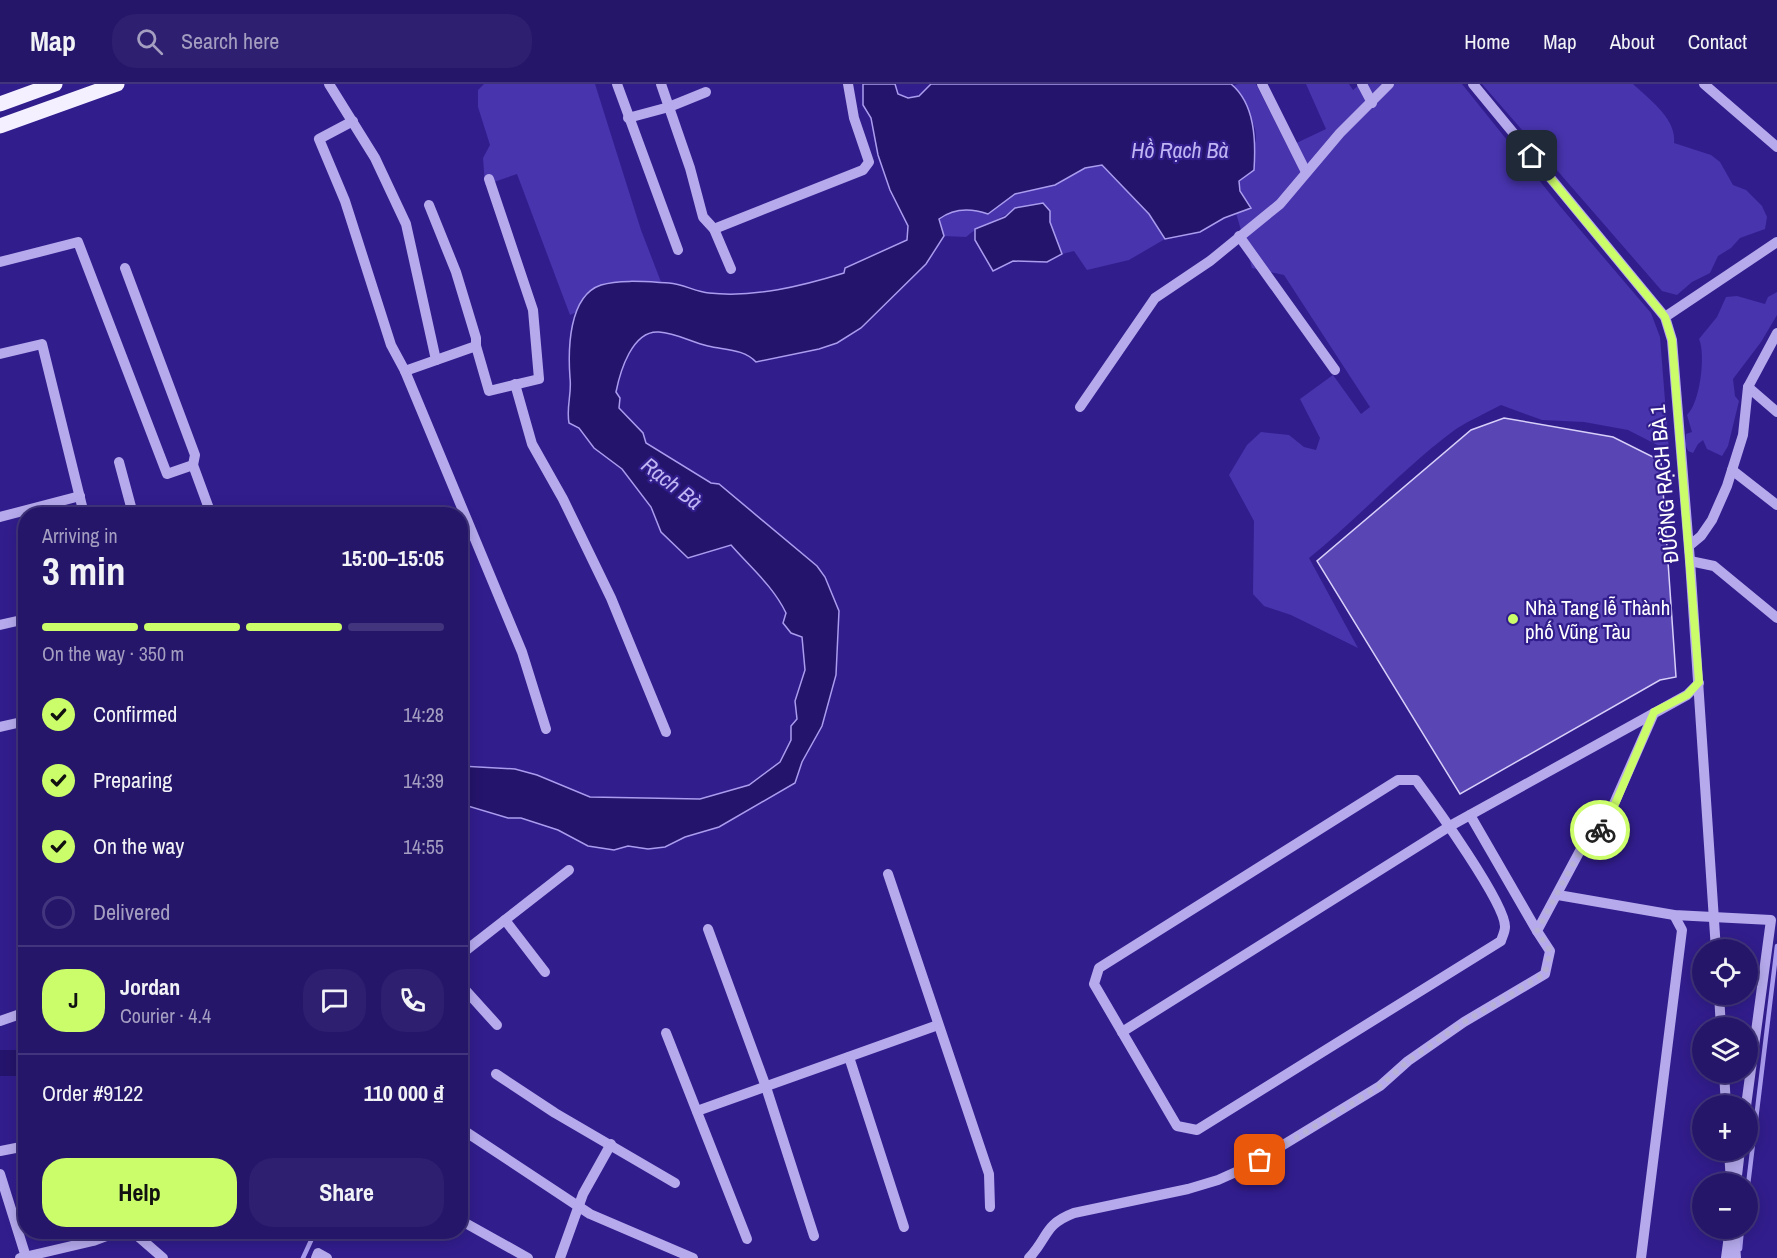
<!DOCTYPE html>
<meta charset="utf-8">
<style>
:root{--surface:#26166a;--page:#2e1f70;--text:#f1f3f6;--muted:#a49fc1;--line:#42357e;--accent:#cbfc69}
body{margin:0;font-family:"Archivo Narrow",sans-serif;background:var(--page);color:var(--text);height:100vh;display:flex;flex-direction:column;font-size:22px;white-space:nowrap}
*{box-sizing:border-box;margin:0}
p{font-size:20px;color:var(--muted)}
.icon{flex:none;width:33px;height:33px;fill:none;stroke:currentColor;stroke-width:2;stroke-linecap:round;stroke-linejoin:round}
.map{position:relative;flex:1;overflow:hidden}
.details{position:absolute;left:18px;top:423px;width:450px;height:732px;display:flex;flex-direction:column;background:var(--surface);border-radius:24px;box-shadow:0 3px 15px #0003,0 0 0 2px var(--line)}
.details>*{flex:none}
.fabs{position:absolute;left:1692px;top:855px;display:grid;gap:12px}
.fabs a{display:grid;place-items:center;width:66px;height:66px;border-radius:50%;background:var(--surface);box-shadow:0 3px 15px #0003,0 0 0 2px var(--line);font-size:30px}
.pin{position:absolute;display:grid;place-items:center;width:51px;height:51px;color:#fff;margin:-26px;border-radius:12px;box-shadow:0 3px 9px #0006}
.courier{position:absolute;display:grid;place-items:center;width:60px;height:60px;margin:-30px;border:4px solid #cbfc69;border-radius:50%;background:#fff;color:#222;box-shadow:0 2px 8px #0007}
.head em{font-style:normal;font-weight:700}
.head div{display:flex;flex-direction:column-reverse}
.head{display:flex;align-items:center;justify-content:space-between;height:102px;padding:0 24px}
h1{font-size:39px;font-weight:700;line-height:45px}
.bar{display:grid;grid-template-columns:repeat(4,1fr);gap:9px 6px;align-content:center;height:72px;padding:0 24px}
.bar i{height:8px;border-radius:4px;background:var(--line)}
.bar .active{background:var(--accent)}
.bar p{grid-column:span 4}
.line{display:flex;align-items:center;gap:15px;padding:0 24px;border-top:2px solid var(--line)}
.line div{flex:1}
.round{display:grid;place-items:center;flex:none;width:63px;height:63px;border-radius:24px;background:var(--page)}
ol{padding:0 24px;list-style:none}
li{display:flex;align-items:center;gap:18px;height:66px}
li p{margin-inline-start:auto}
li .icon{padding:6px;border-radius:50%;background:var(--accent);color:#111;stroke-width:4}
li:last-child{color:var(--muted)}
li i{width:33px;height:33px;border:3px solid var(--line);border-radius:50%}
.primary-button{display:flex;gap:12px;margin-top:auto;padding:12px 24px}
.primary-button a{flex:1;height:69px;border-radius:24px;background:var(--accent);color:#111;font-size:24px;font-weight:700;line-height:69px;text-align:center}
.primary-button a+a{background:var(--page);color:var(--text)}
header{display:flex;align-items:center;gap:36px;box-sizing:border-box;height:84px;padding:0 30px;background:var(--surface);border-bottom:2px solid var(--line)}
header strong{font-size:28px}
nav{display:flex;gap:33px;margin-inline-start:auto;font-size:21px}
.search{width:420px;height:54px;background:var(--page);display:flex;align-items:center;gap:15px;box-sizing:border-box;padding:0 21px;border-radius:24px;color:var(--muted);font-size:22px}
.map>svg:first-child{display:block}
.green{fill:#4834ad}
.water{fill:#25146b;stroke:#aa9def;stroke-width:1.5}
.lines{fill:none;stroke-linecap:round;stroke-linejoin:round}
.stream{stroke:#aa9def;stroke-width:4.5}
.river{stroke:#25146b;stroke-width:26}
.building{fill:#5a45b5;stroke:#d7d0f9;stroke-width:1.5}
.minor{stroke:#b6aaed;stroke-width:10}
.major{stroke:#f4f0ff;stroke-width:15}
.done{stroke:#b7b0d7;stroke-width:6;stroke-dasharray:0 10.8}
.route{stroke:#cbfc69;stroke-width:8}
.poi-dot{fill:#cbfc69;stroke:#321d8d;stroke-width:2}
.labels{text-anchor:middle;dominant-baseline:central;stroke-width:4.5;stroke-linejoin:round;paint-order:stroke}
.street-label{font-size:21px;fill:#fff;stroke:#321d8d}
.poi-label{font-size:21px;fill:#fff;stroke:#321d8d;text-anchor:start}
.water-label{font-size:22px;font-style:italic;fill:#c0b6f4;stroke:#321d8d}
</style>
<header>
<strong>Map</strong>
<div class="search"><svg class="icon" aria-label="search" viewBox="0 0 24 24"><circle cx="10" cy="10" r="6"/><path d="M15 15l6 6"/></svg>Search here</div>
<nav><a>Home</a><a>Map</a><a>About</a><a>Contact</a></nav>
</header>
<div class="map">
<svg width="1777" height="1174" viewBox="0 0 1777 1174">
<rect width="100%" height="100%" fill="#321d8d"/>
<g class="green">
<path d="M484,0H595L641,146L666,211L600,218L570,231L517,90L485,101L483,74L490,61L478,23V6Z"/>
<path d="M1238,0H1256L1288,63L1326,45L1306,0H1349L1353,6L1360,0H1462L1559,121L1651,229L1660,253L1669,367L1628,346L1584,338L1542,336L1501,321C1486,329 1470,336 1456,345C1404,383 1360,433 1309,474L1358,564L1291,531L1264,522L1253,510L1254,437L1229,391L1247,361L1261,348L1289,351L1304,363L1316,366L1320,354L1300,315L1333,291L1361,330L1370,323L1284,191L1252,184L1236,129L1251,123C1246,115 1239,108 1240,98C1240,83 1255,69 1256,53C1257,42 1242,9 1233,2Z"/>
<path d="M1482,0H1633C1649,15 1677,35 1674,59L1711,71L1720,78L1733,101L1746,106L1762,122L1767,133L1765,145L1740,154L1731,164L1718,172L1710,189L1692,198L1677,211L1662,207Z"/>
<path d="M1102,81L1149,130L1165,155L1129,176L1087,186L1074,167L1062,170L1050,138V127L1015,124C1000,137 981,139 966,153L944,152L939,135C954,124 971,124 988,129L1015,110L1055,101L1085,84Z"/>
<path d="M1777,208V231L1761,258L1733,295L1735,312L1739,317L1728,362L1722,372L1707,365L1703,356L1698,360L1693,369L1688,367L1685,360L1686,350L1692,348L1687,331C1700,319 1706,271 1699,255L1717,233L1726,213L1737,212L1765,220L1768,213Z"/>
</g>
<g class="water">
<path d="M863,0H895L898,10L908,14L919,12L931,0H1231C1255,20 1256,56 1254,86L1239,97L1240,107L1251,124L1224,134L1200,148L1165,155L1149,130L1102,81L1085,84L1055,101L1015,110L988,130C971,124 954,124 939,135L944,152L926,180L861,244L837,259L819,265L756,278C744,265 725,266 708,262C691,258 676,249 659,248C632,246 620,288 616,308L620,314L619,324L643,349L646,359L711,399L719,400L817,482L825,493L839,527L836,591L822,642L802,678L795,699L719,743L685,753L665,763L648,765L628,762L614,766L588,762L558,746L521,734H508L461,720V682L515,685L537,691L590,713L700,715L749,701L780,678L791,656V642L797,635L795,617L805,586L802,553L791,549L783,539L786,529C773,502 751,484 731,461L688,474L661,448L651,423L622,385L594,364L579,344L569,339C566,323 572,310 570,294C568,267 568,212 601,201C621,195 649,198 669,199C683,200 696,208 709,209C754,214 802,202 844,189L845,184L907,156L908,142L890,106L878,71L871,34L863,21Z"/>
<path d="M1043,119L1050,127V138L1062,170L1047,178L1013,177L993,187L975,156V145L1005,133L1015,124Z"/>
</g>
<g class="lines">
<g class="stream">
<path d="M1748,1101L1777,862"/>
<path d="M1740,1165L1742,1144"/>
<path d="M303,1174L315,1148"/>
</g>
<path class="river" d="M0,979H26"/>
</g>
<path class="building" d="M1504,334L1613,353L1661,377L1676,593L1660,596L1460,710L1317,477L1471,346Z"/>
<g class="lines">
<g class="minor">
<path d="M329,0L375,74L406,140L436,276"/>
<path d="M617,0L678,166"/>
<path d="M661,0L690,84L703,133L714,145L731,185"/>
<path d="M1262,0L1306,88"/>
<path d="M1362,0L1372,19"/>
<path d="M1473,0L1665,233L1672,256L1690,477L1716,866"/>
<path d="M1704,0L1777,63"/>
<path d="M628,34L669,23L706,8"/>
<path d="M353,37L319,55L345,117L391,261L405,287L522,568L546,645"/>
<path d="M429,121L456,188L476,254V262L489,307L539,295L533,226L489,95"/>
<path d="M714,145L863,86L869,78L854,34L848,0"/>
<path d="M1239,152L1335,286"/>
<path d="M0,178L78,158L167,390L193,381L195,371L125,184"/>
<path d="M1665,233L1777,158"/>
<path d="M0,270L42,260L84,430"/>
<path d="M405,287L476,262"/>
<path d="M515,300L532,360L563,415L611,514L666,648"/>
<path d="M1748,303L1777,328"/>
<path d="M1080,323L1155,214L1210,177L1280,120L1340,49L1389,0"/>
<path d="M119,378L133,430"/>
<path d="M193,381L211,430"/>
<path d="M1732,386L1777,421"/>
<path d="M0,433L80,412"/>
<path d="M1689,462L1701,452L1712,436L1727,402L1743,351L1748,303L1777,249"/>
<path d="M1690,477L1714,482L1777,534"/>
<path d="M0,541L26,535"/>
<path d="M0,643L26,637"/>
<path d="M1398,696H1416C1433,719 1506,820 1505,843C1505,848 1502,853 1501,857L1197,1046L1177,1042L1094,900L1099,884Z"/>
<path d="M1470,731L1537,847"/>
<path d="M888,790L989,1090L990,1123"/>
<path d="M1558,811L1674,831L1771,836L1746,1022"/>
<path d="M505,836L545,888"/>
<path d="M708,845L766,1003L814,1152"/>
<path d="M460,871L569,786"/>
<path d="M460,900L497,941"/>
<path d="M1719,910L1721,944"/>
<path d="M0,937L26,928"/>
<path d="M1122,948L1450,742L1687,611L1699,599"/>
<path d="M666,949L747,1155"/>
<path d="M849,973L904,1143"/>
<path d="M1724,988L1726,1022"/>
<path d="M496,990L555,1029L675,1099"/>
<path d="M697,1027L938,941"/>
<path d="M460,1044L590,1130L693,1174"/>
<path d="M1729,1066L1731,1099"/>
<path d="M0,1067L26,1062"/>
<path d="M0,1090L26,1173"/>
<path d="M1736,1100L1740,1066"/>
<path d="M460,1136L528,1174"/>
<path d="M1734,1147L1736,1174"/>
<path d="M133,1148L163,1174"/>
<path d="M20,1174L93,1157L117,1148"/>
<path d="M316,1174L318,1169L327,1174"/>
<path d="M560,1174L583,1110L611,1060"/>
<path d="M1029,1174C1049,1153 1043,1141 1074,1129L1188,1105L1218,1096L1247,1083L1380,1002L1408,977L1464,938L1545,890L1550,867L1537,847L1583,761L1605,740L1654,629"/>
<path d="M1641,1174L1682,846L1674,831"/>
<path d="M1726,1174L1730,1144"/>
</g>
<g class="major">
<path d="M0,20L55,0"/>
<path d="M0,42L117,0"/>
</g>
</g>
<g class="lines">
<path class="done" d="M1260,1076L1380,1002L1408,977L1464,938L1545,890L1550,867L1537,847L1583,761L1600,746"/>
<path class="route" d="M1532,72L1665,233L1672,256L1699,598L1687,611L1654,628L1616,718L1600,746"/>
</g>
<circle class="poi-dot" cx="1513" cy="535" r="6"/>
<g class="labels">
<g class="street-label">
<text transform="translate(1664 400) rotate(-95)">ĐƯỜNG RẠCH BÀ 1</text>
</g>
<g class="poi-label">
<text x="1525" y="523">Nhà Tang lễ Thành<tspan x="1525" dy="24">phố Vũng Tàu</tspan></text>
</g>
<g class="water-label">
<text x="1180" y="66">Hồ Rạch Bà</text>
<text transform="translate(672 399) rotate(38)">Rạch Bà</text>
</g>
</g>
</svg>
<div class="fabs">
<a><svg class="icon" aria-label="locate" viewBox="0 0 24 24"><circle cx="12" cy="12" r="6"/><path d="M12 2v4M12 18v4M2 12h4M18 12h4"/></svg></a>
<a><svg class="icon" aria-label="layers" viewBox="0 0 24 24"><path d="M12 4l9 5-9 5-9-5zM3 14l9 5 9-5"/></svg></a>
<a>+</a>
<a>−</a>
</div>
<div class="pin" style="left:1260px;top:1076px;background:#ea580c"><svg class="icon" aria-label="bag" viewBox="0 0 24 24"><path d="M5 8h14l-1 12H6zM9 8a3 3 0 0 1 6 0"/></svg></div>
<div class="pin" style="left:1532px;top:72px;background:#1f2937"><svg class="icon" aria-label="home" viewBox="0 0 24 24"><path d="M3 11l9-7 9 7M6 9v11h12V9"/></svg></div>
<div class="courier" style="left:1600px;top:746px"><svg class="icon" aria-label="bike" viewBox="0 0 24 24"><circle cx="6" cy="16" r="4"/><circle cx="18" cy="16" r="4"/><path d="M6 16l4-8h5l3 8M10 8l3 8H6M13 5h3"/></svg></div>
<section class="details">
<div class="head"><div><h1>3 min</h1><p>Arriving in</p></div><em>15:00–15:05</em></div>
<div class="bar"><i class="active"></i><i class="active"></i><i class="active"></i><i></i><p>On the way · 350 m</p></div>
<ol>
<li><svg class="icon" aria-label="check" viewBox="0 0 24 24"><path d="M5 12l5 5 9-10"/></svg>Confirmed<p>14:28</p></li>
<li><svg class="icon" aria-label="check" viewBox="0 0 24 24"><path d="M5 12l5 5 9-10"/></svg>Preparing<p>14:39</p></li>
<li><svg class="icon" aria-label="check" viewBox="0 0 24 24"><path d="M5 12l5 5 9-10"/></svg>On the way<p>14:55</p></li>
<li><i></i>Delivered</li>
</ol>
<div class="line" style="height:108px"><b class="round" style="background:var(--accent);color:#111">J</b><div><b>Jordan</b><p>Courier · 4.4</p></div><a class="round"><svg class="icon" aria-label="chat" viewBox="0 0 24 24"><path d="M4 5h16v11H9l-5 4z"/></svg></a><a class="round"><svg class="icon" aria-label="phone" viewBox="0 0 24 24"><path d="M5 4h4l2 5-3 2q2 4 5 5l2-3 5 2v4C11 20 4 13 5 4z"/></svg></a></div>
<div class="line" style="height:78px"><div>Order #9122</div><b>110 000 ₫</b></div>
<div class="primary-button"><a>Help</a><a>Share</a></div>
</section>
</div>
